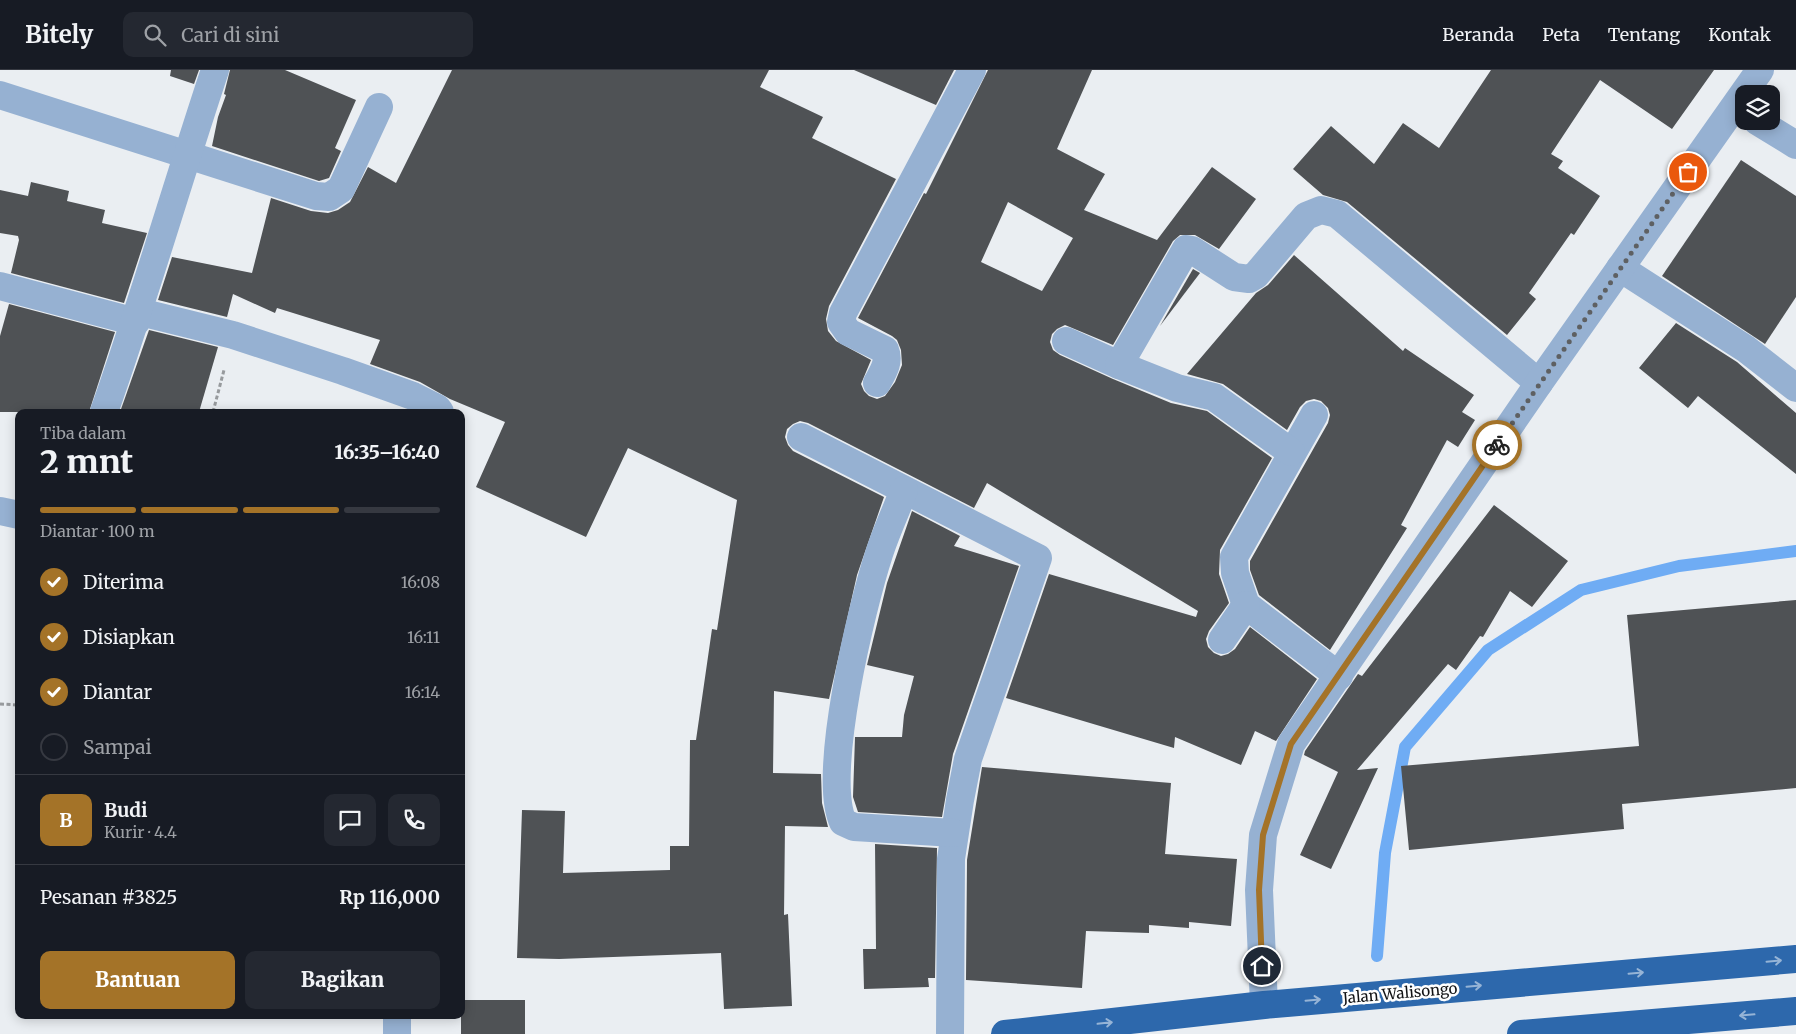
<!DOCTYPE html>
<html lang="id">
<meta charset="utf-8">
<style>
:root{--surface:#171b24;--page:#242831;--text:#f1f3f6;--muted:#9ea1a6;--line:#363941;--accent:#a47328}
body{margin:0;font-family:Merriweather,serif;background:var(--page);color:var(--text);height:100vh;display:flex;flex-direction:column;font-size:19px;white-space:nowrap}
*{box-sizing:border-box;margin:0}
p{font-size:16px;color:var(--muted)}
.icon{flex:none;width:28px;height:28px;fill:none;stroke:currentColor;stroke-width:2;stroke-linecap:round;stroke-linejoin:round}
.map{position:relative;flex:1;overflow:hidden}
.drawer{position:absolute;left:15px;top:339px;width:450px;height:610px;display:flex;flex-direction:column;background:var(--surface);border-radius:10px;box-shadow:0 2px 12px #0003}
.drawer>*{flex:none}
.tools{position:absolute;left:1735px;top:15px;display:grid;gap:10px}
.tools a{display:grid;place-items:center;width:45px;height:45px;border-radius:10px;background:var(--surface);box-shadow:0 2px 12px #0003;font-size:25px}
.pin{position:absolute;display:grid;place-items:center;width:42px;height:42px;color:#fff;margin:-21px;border:2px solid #fff;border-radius:50%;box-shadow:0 1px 5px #0007}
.courier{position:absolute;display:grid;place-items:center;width:50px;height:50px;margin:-25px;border:4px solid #a47328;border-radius:50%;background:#fff;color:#222;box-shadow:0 1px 6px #0007}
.summary em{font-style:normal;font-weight:800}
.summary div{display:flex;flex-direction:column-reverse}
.summary{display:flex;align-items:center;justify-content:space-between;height:85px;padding:0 25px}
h1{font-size:32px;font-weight:800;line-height:38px}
.bar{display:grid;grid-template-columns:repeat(4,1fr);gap:8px 5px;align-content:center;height:60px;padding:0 25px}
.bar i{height:6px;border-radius:4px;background:var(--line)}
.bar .active{background:var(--accent)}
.bar p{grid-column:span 4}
.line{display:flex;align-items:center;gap:12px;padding:0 25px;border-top:1px solid var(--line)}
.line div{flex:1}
.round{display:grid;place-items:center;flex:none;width:52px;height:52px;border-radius:10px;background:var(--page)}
ol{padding:0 25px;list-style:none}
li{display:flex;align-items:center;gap:15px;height:55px}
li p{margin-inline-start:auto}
li .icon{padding:5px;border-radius:50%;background:var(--accent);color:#fff;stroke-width:4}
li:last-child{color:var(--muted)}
li i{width:28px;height:28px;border:2px solid var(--line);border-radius:50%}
.primary-button{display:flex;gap:10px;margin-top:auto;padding:10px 25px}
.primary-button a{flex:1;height:58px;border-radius:10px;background:var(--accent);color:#fff;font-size:20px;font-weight:800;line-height:58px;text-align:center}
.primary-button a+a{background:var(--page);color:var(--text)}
header{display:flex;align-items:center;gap:30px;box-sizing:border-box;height:70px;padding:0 25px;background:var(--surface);border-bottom:1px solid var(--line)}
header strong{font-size:24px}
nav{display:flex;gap:28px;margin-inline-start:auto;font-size:18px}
.search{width:350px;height:45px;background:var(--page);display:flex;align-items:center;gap:12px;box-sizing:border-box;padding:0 18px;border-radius:10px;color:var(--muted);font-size:19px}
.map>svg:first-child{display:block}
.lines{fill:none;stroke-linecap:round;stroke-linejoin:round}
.stream{stroke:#6facf4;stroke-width:12}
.building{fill:#4f5255;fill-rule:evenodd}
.path{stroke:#979a9d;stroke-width:3;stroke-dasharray:4 2.5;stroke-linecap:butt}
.minor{stroke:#96b1d2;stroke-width:28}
.highway{stroke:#2d68ac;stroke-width:28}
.oneway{stroke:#96b4d6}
.done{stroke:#5e6062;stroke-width:5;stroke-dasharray:0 9}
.route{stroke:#a47328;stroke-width:6}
.labels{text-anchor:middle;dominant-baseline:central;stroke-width:5;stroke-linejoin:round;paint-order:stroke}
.street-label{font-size:15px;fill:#121315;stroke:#fff}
</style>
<header>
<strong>Bitely</strong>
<div class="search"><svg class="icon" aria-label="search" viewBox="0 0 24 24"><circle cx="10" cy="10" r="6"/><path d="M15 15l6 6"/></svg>Cari di sini</div>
<nav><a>Beranda</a><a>Peta</a><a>Tentang</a><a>Kontak</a></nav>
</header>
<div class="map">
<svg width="1796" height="964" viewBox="0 0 1796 964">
<rect width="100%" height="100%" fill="#eaeef2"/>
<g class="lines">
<path class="stream" d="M1377,886L1385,783L1405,677L1488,580L1581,520L1679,496L1796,481"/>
</g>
<g class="building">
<path d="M171,0H199L194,14L170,6Z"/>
<path d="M230,0H285L356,30L335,78L341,81L329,108L319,111L212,76L218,47L226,25L224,24Z"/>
<path d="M452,0H769L760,17L823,47L812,68L896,109L829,236L826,249L828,261L836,271L871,290L861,314L864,321L869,326L877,329L885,326L895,312L902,295L901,280L897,270L892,266L858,248L924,123L926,124L988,0H1092L1057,79L1105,104L1084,140L1157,170L1212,97L1256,129L1219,179L1195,165H1180L1173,171L1113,275L1065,255L1057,259L1052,264L1050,272L1053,280L1060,285L1113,309L1171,333L1207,341L1272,388L1220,480L1219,504L1229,533L1209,561L1206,569L1208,577L1214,583L1221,586L1228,584L1235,579L1250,557L1317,609L1276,671L1255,661L1241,695L1175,667L1174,678L1006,628L1049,504L1196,547L1198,541L987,413L974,438L808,353L800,351L793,354L787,359L785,367L788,375L793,381L884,427L857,505L829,629L774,621L773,703L821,704L822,733L828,757L785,756L784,845L788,844L792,936L724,939L721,883L559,889L517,888L522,740L565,741L563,803L670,800V776H689L690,670H696L712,559L717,560L737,430L628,378L586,467L476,417L505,352L450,329L420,312L370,294L380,270L277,238L275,243L233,224L227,247L158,230L172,187L252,203L271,128L311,141L328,143L338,140L350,132L368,97L396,113ZM1008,132L1073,168L1042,221L981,192Z"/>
<path d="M854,0H954L936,35Z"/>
<path d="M1491,0H1714L1672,59L1600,10L1551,84L1563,91L1558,98L1600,126L1574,165L1571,163L1529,223L1536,229L1507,265L1347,132L1323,125L1293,99L1331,56L1374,94L1403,53L1439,78Z"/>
<path d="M1741,90L1796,126V227L1765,274L1662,206Z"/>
<path d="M31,112L69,121L67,131L105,140L102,153L147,163L124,233L11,203L19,170L18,166L0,163V120L28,126Z"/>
<path d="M1294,185L1403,281L1405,278L1474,325L1462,342L1475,350L1458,377L1447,370L1401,455L1407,458L1330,580L1259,525L1250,500V491L1328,353L1330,345L1328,338L1321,331L1314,329L1306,331L1300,337L1287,360L1223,314L1187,304L1256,223L1268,215Z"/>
<path d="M1193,199L1200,203L1160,256Z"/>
<path d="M9,234L115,262L89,342H0V266Z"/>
<path d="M1676,253L1737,292L1796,343V404L1698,326L1688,338L1639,298Z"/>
<path d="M149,260L218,277L199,342H120Z"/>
<path d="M1494,435L1568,491L1532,537L1510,521L1483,567L1480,566L1456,600L1448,594L1357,700L1378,698L1331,799L1300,785L1338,702L1304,685L1305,681L1358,604L1362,606Z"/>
<path d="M912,441L960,466L954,476L1019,496L953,684L942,747L858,742L853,727L855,667H902L904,645L914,606L867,595L887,513Z"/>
<path d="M1796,530V718L1622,734L1624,759L1409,780L1401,696L1639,676L1627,545Z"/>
<path d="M982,697L1171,713L1165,784L1237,789L1231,856L1189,852V858L1149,855V863L1086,861L1082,918L966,910L967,790Z"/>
<path d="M875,774L937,778L935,908H928L929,917L864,919L863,879H876Z"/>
<rect x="461" y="930" width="64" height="34"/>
</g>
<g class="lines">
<g class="path">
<path d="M213,342L224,300"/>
<path d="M0,634L19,635"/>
</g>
<g class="minor">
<path d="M0,25L316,126L329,127L341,119L379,37"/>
<path d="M1757,51L1796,75"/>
<path d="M1620,198L1746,279L1796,318"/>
<path d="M0,216L136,252"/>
<path d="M140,242L233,265L343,301L413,326L437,338L440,342"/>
<path d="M1066,271L1119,295"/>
<path d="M877,313C883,302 890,292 885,280L848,262L841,252L843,243L972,0"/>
<path d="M104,342C144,229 177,114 215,0"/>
<path d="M1314,345L1234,487L1235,503L1246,535L1339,606"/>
<path d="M801,367L1038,488L968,689L960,730L951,789L950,964"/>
<path d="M1291,382L1214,327L1177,318L1119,295L1186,179L1192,180L1234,207L1249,209L1256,205L1306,146L1321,140L1337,144L1539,313"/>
<path d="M904,420C896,441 886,462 879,484C862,536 821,705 843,752L854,757L954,763"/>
<path d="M0,441L19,445"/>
<path d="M1222,570L1246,535"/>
<path d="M1264,935L1259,820L1263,765L1291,674L1539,313L1760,0"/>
<path d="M397,964V945"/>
</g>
<g class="highway">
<path d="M1005,964L1264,935L1796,889"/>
<path d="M1521,964L1796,941"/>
</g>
</g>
<defs><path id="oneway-shaft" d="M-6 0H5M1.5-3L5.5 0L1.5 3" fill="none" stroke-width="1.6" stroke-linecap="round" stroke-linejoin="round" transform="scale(1.25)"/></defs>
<g class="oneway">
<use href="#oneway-shaft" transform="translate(1774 891) rotate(-5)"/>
<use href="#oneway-shaft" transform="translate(1636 903) rotate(-5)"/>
<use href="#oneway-shaft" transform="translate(1474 916) rotate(-5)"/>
<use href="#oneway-shaft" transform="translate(1313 930) rotate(-5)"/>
<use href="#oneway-shaft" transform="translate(1747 945) rotate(175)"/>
<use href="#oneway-shaft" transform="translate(1105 953) rotate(-6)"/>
</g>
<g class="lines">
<path class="done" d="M1497,375L1688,102"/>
<path class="route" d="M1262,896L1259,820L1263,765L1291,674L1497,375"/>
</g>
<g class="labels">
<g class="street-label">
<text transform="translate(1400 923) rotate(-5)">Jalan Walisongo</text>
</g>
</g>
</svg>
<div class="tools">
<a><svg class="icon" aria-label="layers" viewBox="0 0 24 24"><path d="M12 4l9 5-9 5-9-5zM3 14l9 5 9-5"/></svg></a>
</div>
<div class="pin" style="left:1688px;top:102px;background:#ea580c"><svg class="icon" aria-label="bag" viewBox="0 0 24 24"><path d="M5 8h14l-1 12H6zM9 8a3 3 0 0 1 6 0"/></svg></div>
<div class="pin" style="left:1262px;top:896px;background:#1f2937"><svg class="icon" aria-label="home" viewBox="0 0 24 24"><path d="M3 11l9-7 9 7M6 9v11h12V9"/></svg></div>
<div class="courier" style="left:1497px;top:375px"><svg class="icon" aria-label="bike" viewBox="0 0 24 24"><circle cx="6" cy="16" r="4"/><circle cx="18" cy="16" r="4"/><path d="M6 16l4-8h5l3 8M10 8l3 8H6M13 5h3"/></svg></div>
<section class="drawer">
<div class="summary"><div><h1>2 mnt</h1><p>Tiba dalam</p></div><em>16:35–16:40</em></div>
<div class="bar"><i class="active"></i><i class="active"></i><i class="active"></i><i></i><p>Diantar · 100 m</p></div>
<ol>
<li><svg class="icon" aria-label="check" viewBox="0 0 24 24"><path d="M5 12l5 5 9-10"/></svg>Diterima<p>16:08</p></li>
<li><svg class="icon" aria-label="check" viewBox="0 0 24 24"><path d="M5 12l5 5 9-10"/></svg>Disiapkan<p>16:11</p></li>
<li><svg class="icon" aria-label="check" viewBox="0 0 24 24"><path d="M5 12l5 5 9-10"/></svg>Diantar<p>16:14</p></li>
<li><i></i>Sampai</li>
</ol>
<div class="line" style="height:90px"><b class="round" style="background:var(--accent);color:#fff">B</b><div><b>Budi</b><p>Kurir · 4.4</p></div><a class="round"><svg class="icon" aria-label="chat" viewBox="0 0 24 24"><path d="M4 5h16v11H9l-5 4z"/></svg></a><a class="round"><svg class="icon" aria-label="phone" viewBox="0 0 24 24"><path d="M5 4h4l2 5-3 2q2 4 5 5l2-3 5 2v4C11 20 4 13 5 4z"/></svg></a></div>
<div class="line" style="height:65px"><div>Pesanan #3825</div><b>Rp 116,000</b></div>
<div class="primary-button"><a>Bantuan</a><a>Bagikan</a></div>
</section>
</div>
